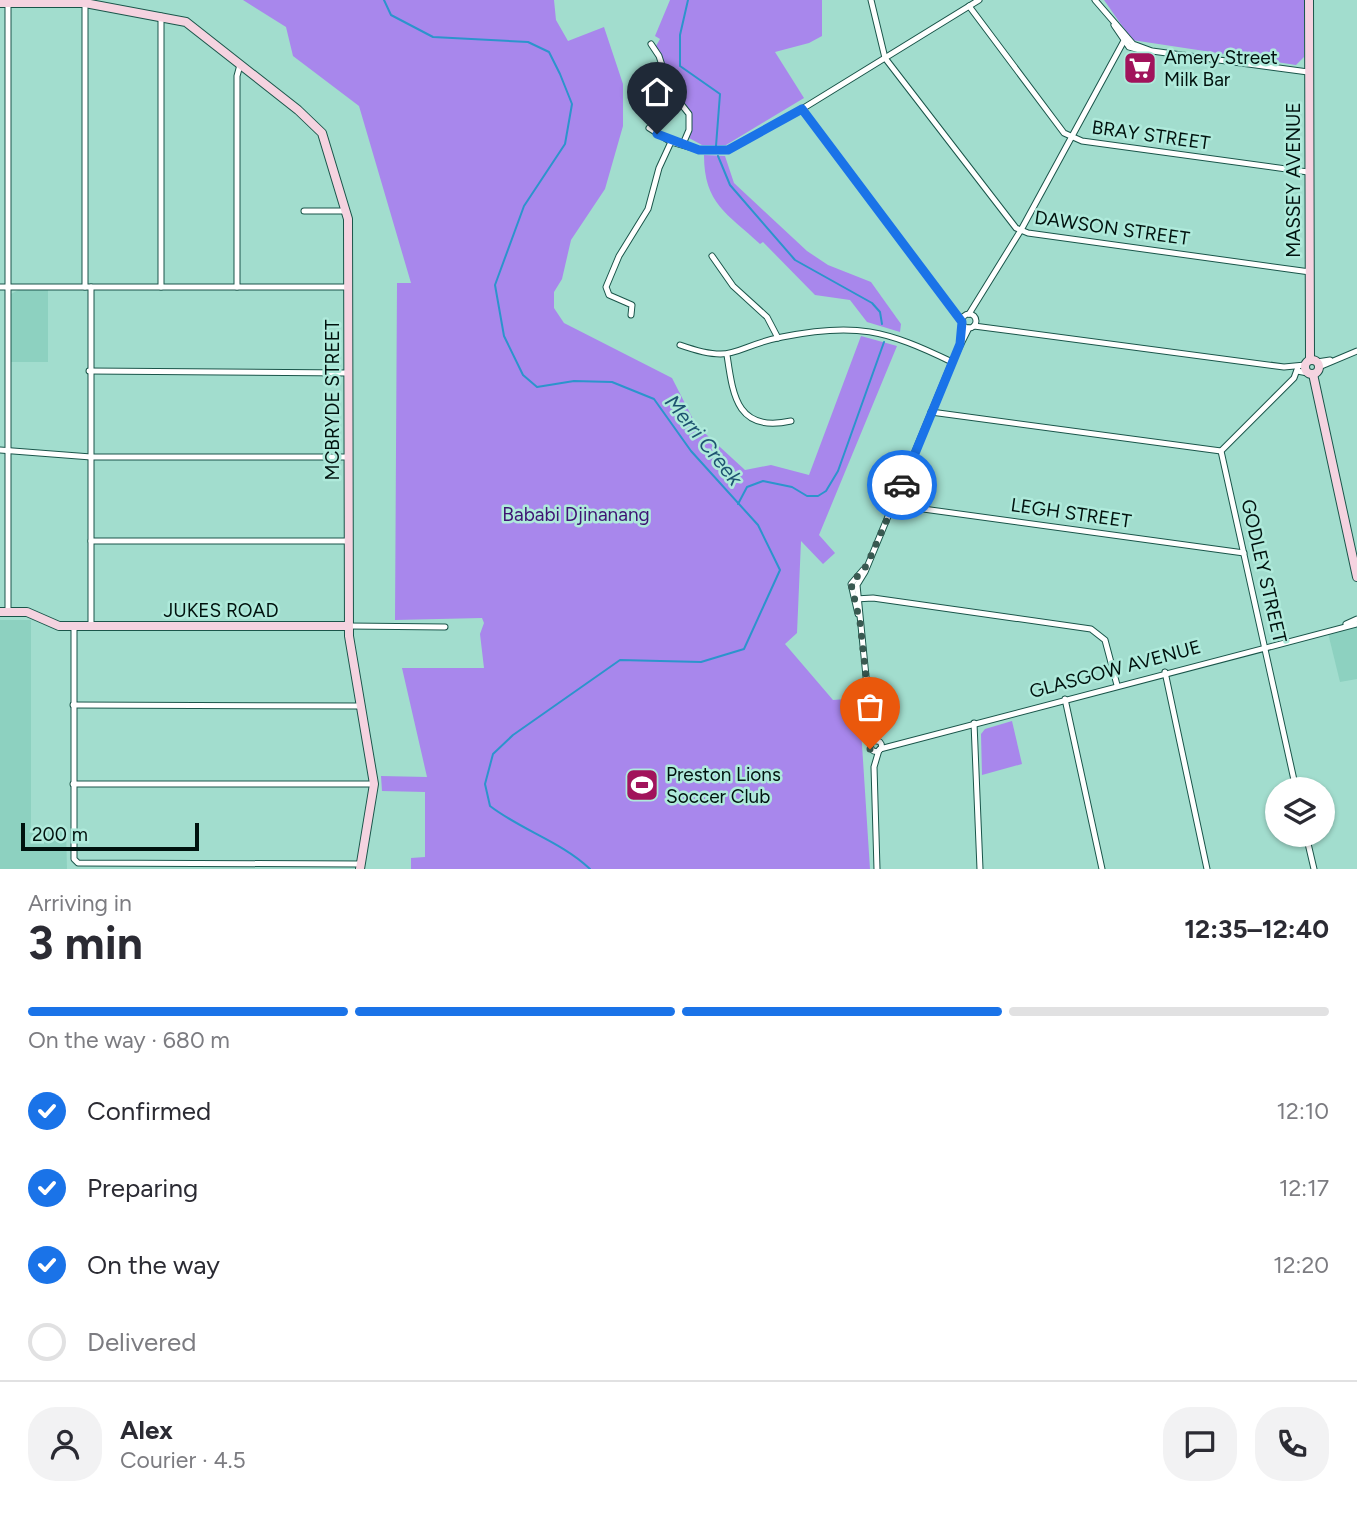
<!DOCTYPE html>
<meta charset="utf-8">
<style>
:root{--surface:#fff;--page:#f2f2f3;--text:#2b2b33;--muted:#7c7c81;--line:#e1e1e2;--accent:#1a73e8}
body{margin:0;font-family:Figtree,sans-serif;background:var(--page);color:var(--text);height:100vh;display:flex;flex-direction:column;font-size:26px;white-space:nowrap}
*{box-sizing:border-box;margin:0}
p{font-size:23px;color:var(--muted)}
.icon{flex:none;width:38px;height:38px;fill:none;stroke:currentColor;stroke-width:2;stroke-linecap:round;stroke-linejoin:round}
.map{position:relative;height:869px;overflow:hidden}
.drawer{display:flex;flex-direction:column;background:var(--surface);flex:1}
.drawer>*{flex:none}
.tools{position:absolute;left:1265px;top:777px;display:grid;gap:14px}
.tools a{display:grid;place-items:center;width:70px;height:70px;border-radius:50%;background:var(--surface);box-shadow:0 2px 5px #0004;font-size:35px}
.scale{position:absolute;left:21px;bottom:18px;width:178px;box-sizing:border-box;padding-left:7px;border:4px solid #00120e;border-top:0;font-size:19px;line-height:24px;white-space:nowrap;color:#00120e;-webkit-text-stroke:5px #afeadb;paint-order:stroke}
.pin{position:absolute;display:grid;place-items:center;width:60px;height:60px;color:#fff;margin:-72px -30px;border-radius:50% 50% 50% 0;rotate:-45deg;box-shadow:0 0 7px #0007}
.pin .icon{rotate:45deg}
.courier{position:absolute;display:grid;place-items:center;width:70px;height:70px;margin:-35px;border:5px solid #1a73e8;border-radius:50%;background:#fff;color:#222;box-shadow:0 2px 9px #0007}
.overview em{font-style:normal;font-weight:700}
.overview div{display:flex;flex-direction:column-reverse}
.overview{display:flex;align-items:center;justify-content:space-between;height:119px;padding:0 28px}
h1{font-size:46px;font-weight:700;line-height:52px}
.bar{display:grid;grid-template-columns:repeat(4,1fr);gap:10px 7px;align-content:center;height:84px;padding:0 28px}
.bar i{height:9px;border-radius:5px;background:var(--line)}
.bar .active{background:var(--accent)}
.bar p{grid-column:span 4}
.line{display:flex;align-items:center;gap:18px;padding:0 28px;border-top:2px solid var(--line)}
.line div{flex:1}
.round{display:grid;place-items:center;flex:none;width:74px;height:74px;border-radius:28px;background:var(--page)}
ol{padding:0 28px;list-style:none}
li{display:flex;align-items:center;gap:21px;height:77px}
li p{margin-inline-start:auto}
li .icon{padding:7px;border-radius:50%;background:var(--accent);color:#fff;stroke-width:4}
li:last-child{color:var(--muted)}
li i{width:38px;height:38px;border:4px solid var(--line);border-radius:50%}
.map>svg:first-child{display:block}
.built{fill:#8dd1c0}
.green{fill:#a887ec}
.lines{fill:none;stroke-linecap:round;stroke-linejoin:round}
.stream{stroke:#2c94cc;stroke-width:2}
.street-casing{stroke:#1a554a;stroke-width:7}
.secondary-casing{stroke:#1a554a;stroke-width:10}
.street{stroke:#fff;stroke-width:5}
.secondary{stroke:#f5d3e0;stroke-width:8}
.done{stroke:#395951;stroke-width:7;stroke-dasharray:0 12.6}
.route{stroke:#1a73e8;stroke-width:9}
.labels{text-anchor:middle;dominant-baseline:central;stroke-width:5;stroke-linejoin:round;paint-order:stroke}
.poi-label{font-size:19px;fill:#00120e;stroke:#afeadb;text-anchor:start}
.street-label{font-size:19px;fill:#00120e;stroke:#afeadb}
.park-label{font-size:19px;fill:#3e1372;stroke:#afeadb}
.water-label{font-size:21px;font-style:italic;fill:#1e5370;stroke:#afeadb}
</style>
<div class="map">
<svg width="1357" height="869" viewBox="0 0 1357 869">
<rect width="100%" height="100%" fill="#a2ddce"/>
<g class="built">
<path d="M18,290H48V362H11V294Z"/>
<path d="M0,620H31V828H66L67,869H0Z"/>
<path d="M1357,626V679L1340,682L1328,633Z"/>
</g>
<g class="green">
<path d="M243,0H554L556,20L568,41L604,27L623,84V126L605,189L571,240L562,279L554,292V308L564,323L672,378L696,425L745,470L771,465L809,475L861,336L897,346L819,535L835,553L823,564L801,541L797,633L785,644L833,700L859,698L870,869H411V858L425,857V792L382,791L381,776L427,777L402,668H484L480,634L484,623L482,618L395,620L397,283H411L359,106L293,56L286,27Z"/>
<path d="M670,0H822V36L809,43L775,52L804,98L726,145H702L689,138L692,117L672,88L656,46L660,39L655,36Z"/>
<path d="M1104,0H1304V57L1296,65L1132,40Z"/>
<path d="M704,155L725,156L734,183L764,211L807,251L828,265L871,282L901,324L900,332L867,322L850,300L815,295L763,242L760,244C727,213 704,204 704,155Z"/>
<path d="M1012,721L1022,764L982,775L981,734L985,729Z"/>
</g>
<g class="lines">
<g class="stream">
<path d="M384,0L391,15L433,37L528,42L549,52L560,74L572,104L565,144L524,206L495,285L504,336L523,375L537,387L574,381L612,382L654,399L691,451L758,525L780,570L744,649L701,662L620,660L513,735L493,754L485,784L490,806C521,830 562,842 590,869"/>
<path d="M688,0L680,35V66L720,94L716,146"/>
<path d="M718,156L730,185L795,260L872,303L880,312L882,324"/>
<path d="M738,504L747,487L763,481L792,487L807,496H818L826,491L838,471L884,342"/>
</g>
<defs>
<g id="street">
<path d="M871,0L885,58L1016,228L1028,233L1310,272"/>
<path d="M1095,0L1133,44L1152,51L1308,72"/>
<path d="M85,3V287"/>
<path d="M969,6L1064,133L1082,141L1308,172"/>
<path d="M161,16V287"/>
<path d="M1114,25L1129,47L1147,52"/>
<path d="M651,44L659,56L670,90L689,114V130L683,144"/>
<path d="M802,109L962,322"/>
<path d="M649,128L671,142L699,150H728L802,109L979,0"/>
<path d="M304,211H346"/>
<path d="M712,256L733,286L767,317L778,338"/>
<path d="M0,287H348"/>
<path d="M91,287V626"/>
<path d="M237,287V76L240,65"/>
<path d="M969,314L1021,230L1126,37"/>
<circle cx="969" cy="321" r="7"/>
<path d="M631,315L632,305L609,295L606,287L619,256L648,209L659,168L671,142"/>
<path d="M974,326L1284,367L1305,365"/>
<path d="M680,345C737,365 731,347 782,337C855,322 886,330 952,362"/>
<path d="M727,355C733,396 737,433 791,421"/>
<path d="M1317,362L1330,360"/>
<path d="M1319,367L1357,351"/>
<path d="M89,371L348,373"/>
<path d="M1297,371L1308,373"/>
<path d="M931,412L1221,451"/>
<path d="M0,450L91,457H348"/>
<path d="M894,505L1244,553"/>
<path d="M91,541H348"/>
<path d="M855,599L873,598L1091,629L1105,640L1117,685"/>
<path d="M8,612V3"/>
<path d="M858,614L851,584L863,570"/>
<path d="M1346,624L1357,619"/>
<path d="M74,626V859L78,863L361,864"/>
<path d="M349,626L445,627"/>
<path d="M1165,672L1207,869"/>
<path d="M1065,699L1102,869"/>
<path d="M73,705L361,706"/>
<path d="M974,723L980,869"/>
<circle cx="876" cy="746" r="5.5"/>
<path d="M877,741L870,717L857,585L865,572L952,362L969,328"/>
<path d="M880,749L1357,624"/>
<path d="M73,784H374"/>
<path d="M1296,789L1221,451L1294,378L1298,367"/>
<path d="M1306,835L1314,869"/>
<path d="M877,869L874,767L879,750"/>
</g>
<g id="secondary">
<path d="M1309,0L1310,360"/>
<path d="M0,3H85L186,22L298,110L322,133L348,219L349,636L374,784L360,869"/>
<circle cx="1312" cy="367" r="7"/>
<path d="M1313,374L1357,577"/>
<path d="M0,612H27L59,626H349"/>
</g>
</defs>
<use href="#street" class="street-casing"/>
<use href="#secondary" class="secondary-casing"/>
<use href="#street" class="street"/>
<use href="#secondary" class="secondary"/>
</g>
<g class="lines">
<path class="done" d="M870,749L871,722L860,622L851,584L867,565L902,485"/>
<path class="route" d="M657,134L699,150H728L802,109L962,322L960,344L902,485"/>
</g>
<defs>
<symbol id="supermarket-square" viewBox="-11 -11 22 22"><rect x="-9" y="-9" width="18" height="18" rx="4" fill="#a1135b" stroke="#afeadb"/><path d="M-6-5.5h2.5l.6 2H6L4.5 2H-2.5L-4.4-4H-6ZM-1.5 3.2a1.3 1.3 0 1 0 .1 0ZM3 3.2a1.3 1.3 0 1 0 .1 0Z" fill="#fff"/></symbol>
<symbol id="stadium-square" viewBox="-11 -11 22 22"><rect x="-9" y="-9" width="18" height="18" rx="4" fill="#a1135b" stroke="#afeadb"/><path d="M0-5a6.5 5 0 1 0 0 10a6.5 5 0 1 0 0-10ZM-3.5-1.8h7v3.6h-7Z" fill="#fff"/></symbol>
</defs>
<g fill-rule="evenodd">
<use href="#supermarket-square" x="1121" y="49" width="38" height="38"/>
<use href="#stadium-square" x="623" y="766" width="38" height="38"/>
</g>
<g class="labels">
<g class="poi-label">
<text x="1164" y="57">Amery Street<tspan x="1164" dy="22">Milk Bar</tspan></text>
<text x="666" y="774">Preston Lions<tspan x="666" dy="22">Soccer Club</tspan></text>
</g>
<g class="street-label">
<text transform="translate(1151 135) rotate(8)">BRAY STREET</text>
<text transform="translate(1293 180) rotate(-90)">MASSEY AVENUE</text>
<text transform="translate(1112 228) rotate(8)">DAWSON STREET</text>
<text transform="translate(332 400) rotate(-90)">MCBRYDE STREET</text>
<text transform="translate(1071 513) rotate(8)">LEGH STREET</text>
<text transform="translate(1264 571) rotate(77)">GODLEY STREET</text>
<text x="221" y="610">JUKES ROAD</text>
<text transform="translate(1115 669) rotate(-15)">GLASGOW AVENUE</text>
</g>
<g class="park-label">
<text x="576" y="514">Bababi Djinanang</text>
</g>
<g class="water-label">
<text transform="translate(704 440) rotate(51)">Merri Creek</text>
</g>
</g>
</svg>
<div class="tools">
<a><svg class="icon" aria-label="layers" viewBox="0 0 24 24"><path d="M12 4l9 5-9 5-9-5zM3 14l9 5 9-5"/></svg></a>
</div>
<div class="scale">200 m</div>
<div class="pin" style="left:870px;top:749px;background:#ea580c"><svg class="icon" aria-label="bag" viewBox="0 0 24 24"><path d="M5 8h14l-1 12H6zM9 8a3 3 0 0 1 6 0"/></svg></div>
<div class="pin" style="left:657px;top:134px;background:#1f2937"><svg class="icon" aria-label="home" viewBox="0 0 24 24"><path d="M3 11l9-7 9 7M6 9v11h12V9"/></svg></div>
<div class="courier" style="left:902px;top:485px"><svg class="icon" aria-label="car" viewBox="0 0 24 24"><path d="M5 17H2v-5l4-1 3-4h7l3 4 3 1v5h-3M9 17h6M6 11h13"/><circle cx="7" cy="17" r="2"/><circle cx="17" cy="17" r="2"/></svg></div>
</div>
<section class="drawer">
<div class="overview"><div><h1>3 min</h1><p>Arriving in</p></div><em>12:35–12:40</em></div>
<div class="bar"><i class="active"></i><i class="active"></i><i class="active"></i><i></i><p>On the way · 680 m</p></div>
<ol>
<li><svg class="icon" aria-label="check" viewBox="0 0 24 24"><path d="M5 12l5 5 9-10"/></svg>Confirmed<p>12:10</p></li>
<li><svg class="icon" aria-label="check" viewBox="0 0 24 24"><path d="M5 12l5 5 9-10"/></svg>Preparing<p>12:17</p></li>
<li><svg class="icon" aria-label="check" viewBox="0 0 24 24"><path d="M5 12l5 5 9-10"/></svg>On the way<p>12:20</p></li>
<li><i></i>Delivered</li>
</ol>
<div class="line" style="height:126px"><a class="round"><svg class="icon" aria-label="person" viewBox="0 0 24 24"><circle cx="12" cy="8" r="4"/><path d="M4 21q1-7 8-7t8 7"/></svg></a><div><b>Alex</b><p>Courier · 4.5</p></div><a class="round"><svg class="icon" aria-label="chat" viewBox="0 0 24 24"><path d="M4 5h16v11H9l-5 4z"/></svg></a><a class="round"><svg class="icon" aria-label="phone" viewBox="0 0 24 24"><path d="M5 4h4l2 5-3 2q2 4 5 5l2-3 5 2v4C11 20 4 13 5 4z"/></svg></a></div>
</section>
